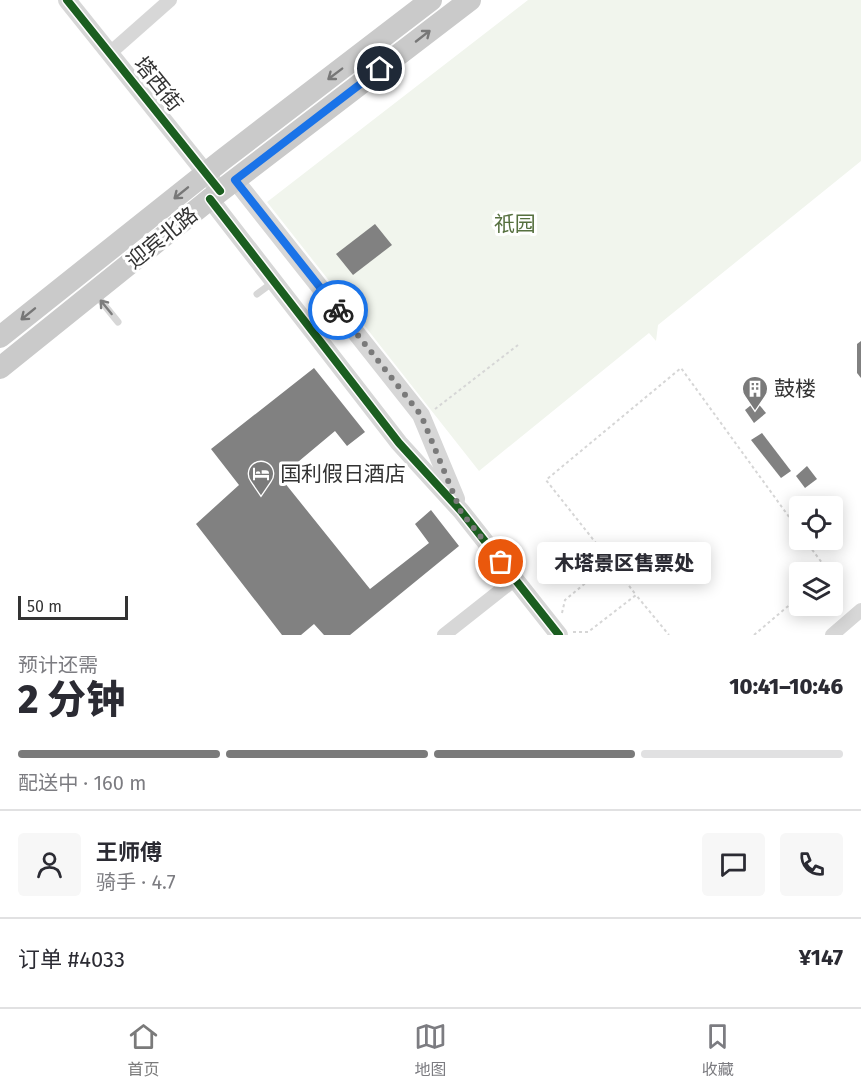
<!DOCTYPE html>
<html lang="zh">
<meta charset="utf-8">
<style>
:root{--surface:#fff;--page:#f7f7f7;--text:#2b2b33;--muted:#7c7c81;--line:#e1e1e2;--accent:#7a7a7a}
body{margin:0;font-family:"Fira Sans","Noto Sans SC",sans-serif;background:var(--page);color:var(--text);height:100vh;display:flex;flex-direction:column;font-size:22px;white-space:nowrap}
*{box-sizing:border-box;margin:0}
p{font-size:20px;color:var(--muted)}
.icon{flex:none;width:33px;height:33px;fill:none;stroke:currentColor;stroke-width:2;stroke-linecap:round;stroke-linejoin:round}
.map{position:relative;height:635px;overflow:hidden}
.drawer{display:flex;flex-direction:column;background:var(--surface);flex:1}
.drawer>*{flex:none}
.tools{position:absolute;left:789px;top:496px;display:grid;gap:12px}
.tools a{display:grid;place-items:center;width:54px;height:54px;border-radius:6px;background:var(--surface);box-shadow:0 3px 15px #0003;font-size:30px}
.scale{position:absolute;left:18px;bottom:15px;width:110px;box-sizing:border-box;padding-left:6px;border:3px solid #333;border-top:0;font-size:16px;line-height:21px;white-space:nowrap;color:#333;-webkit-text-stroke:4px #fff;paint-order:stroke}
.pin{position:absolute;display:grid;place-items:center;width:51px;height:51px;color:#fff;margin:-26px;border:3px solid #fff;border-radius:50%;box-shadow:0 2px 6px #0007}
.courier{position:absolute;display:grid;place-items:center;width:60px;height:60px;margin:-30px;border:4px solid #1a73e8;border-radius:50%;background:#fff;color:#222;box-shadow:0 2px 8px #0007}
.bubble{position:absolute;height:42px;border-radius:6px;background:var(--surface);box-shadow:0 3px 15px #0003;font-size:20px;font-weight:800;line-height:42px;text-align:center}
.headline em{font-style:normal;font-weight:800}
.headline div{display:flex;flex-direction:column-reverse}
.headline{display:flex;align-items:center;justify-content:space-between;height:102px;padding:0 18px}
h1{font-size:39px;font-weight:800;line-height:45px}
.bar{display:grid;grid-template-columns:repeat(4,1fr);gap:9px 6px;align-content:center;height:72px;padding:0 18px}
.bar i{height:8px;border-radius:4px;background:var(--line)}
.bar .active{background:var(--accent)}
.bar p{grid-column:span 4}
.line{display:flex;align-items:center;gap:15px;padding:0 18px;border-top:2px solid var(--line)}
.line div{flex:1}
.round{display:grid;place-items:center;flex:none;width:63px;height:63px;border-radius:6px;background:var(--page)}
.tab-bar{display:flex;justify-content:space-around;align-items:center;height:84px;border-top:2px solid var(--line);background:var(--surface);font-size:16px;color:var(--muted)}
.tab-bar a{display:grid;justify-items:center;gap:3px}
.tab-bar .active{color:var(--accent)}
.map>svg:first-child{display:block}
.green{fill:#f1f5ed}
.building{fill:#818181}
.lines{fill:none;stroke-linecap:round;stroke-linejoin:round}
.path{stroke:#d6d6d6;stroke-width:2;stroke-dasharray:3 3;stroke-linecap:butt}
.service{stroke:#d7d7d7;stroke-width:7}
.minor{stroke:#d7d7d7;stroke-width:14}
.tertiary{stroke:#d7d7d7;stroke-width:18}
.primary{stroke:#cacaca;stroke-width:22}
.cycleway-casing{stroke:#fff;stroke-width:11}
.cycleway{stroke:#1b5e20;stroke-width:8}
.oneway{stroke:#777}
.oneway2{stroke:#7d7d7d}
.done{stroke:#7a7a7a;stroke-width:6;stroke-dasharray:0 10.8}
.route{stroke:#1a73e8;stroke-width:8}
.labels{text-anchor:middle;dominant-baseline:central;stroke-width:6;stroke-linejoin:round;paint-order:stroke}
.street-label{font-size:21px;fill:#333;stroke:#fff}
.park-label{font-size:21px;fill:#56703f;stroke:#fff}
.poi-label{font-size:21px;fill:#333;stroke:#fff;text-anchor:start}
</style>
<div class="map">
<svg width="861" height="635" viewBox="0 0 861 635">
<rect width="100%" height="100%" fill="#fff"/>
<path class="green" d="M528,0H861V161L658,325L656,341L649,333L479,471L267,202Z"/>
<g class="building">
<path d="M375,224L392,245L353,275L336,254Z"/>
<path d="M861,341V378L857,373V344Z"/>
<path d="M314,368L365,432L347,446L335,431L280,477L370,589L429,543L415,524L431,510L459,546L350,635H324L314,624L301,635H282L196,524L239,485L211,449Z"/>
<path d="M756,401L766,413L754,423L745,410Z"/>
<path d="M762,433L791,471L781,478L751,440Z"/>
<path d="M807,466L817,479L805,488L796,476Z"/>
</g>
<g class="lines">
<g class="path">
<path d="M435,409L518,345"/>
<path d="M805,540L828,571L826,573"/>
<path d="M611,562L636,595"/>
<path d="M562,613L565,600L611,562L546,480L681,368L800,532"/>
<path d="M573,632H588L636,595L669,635"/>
<path d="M754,635L800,596"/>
</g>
<g class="service">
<path d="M257,294L272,283"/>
<path d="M97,296L118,322"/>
</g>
<g class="minor">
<path d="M110,53L170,0"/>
<path d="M444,635L515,579"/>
<path d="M832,635L861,610"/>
</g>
<g class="tertiary">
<path d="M67,0L220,191"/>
<path d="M235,180L421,415L456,499"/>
<path d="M210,199L399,443L461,511L559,635"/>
</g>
<g class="primary">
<path d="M0,337L221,161L431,0"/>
<path d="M0,368L210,199L470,0"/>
</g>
<defs>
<g id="cycleway">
<path d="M67,0L220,191"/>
<path d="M210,199L399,443L461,511L559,635"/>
</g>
</defs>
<use href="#cycleway" class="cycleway-casing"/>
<use href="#cycleway" class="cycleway"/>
</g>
<defs><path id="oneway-shaft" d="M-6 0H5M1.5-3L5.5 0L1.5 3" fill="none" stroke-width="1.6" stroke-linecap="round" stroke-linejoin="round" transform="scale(1.5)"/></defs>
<g class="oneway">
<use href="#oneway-shaft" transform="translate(423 36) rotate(-38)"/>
<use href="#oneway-shaft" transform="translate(335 74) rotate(143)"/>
<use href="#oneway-shaft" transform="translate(181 193) rotate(141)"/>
<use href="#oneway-shaft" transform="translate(28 314) rotate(141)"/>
</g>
<use class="oneway2" href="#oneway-shaft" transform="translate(106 307) rotate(-129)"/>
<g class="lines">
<path class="done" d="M338,310L421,415L461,512L501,562"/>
<path class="route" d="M338,310L235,180L380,69"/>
</g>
<defs>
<symbol id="building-pin" viewBox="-11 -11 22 30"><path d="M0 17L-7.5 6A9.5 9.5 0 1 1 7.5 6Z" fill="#7a7a7a" stroke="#fff"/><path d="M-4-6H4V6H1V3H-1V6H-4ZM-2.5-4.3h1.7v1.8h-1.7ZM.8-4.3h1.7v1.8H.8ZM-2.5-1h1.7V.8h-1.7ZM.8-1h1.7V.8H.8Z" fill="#fff"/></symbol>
<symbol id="hotel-pin" viewBox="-11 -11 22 30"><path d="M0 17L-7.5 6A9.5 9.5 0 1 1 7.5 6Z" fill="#7a7a7a" stroke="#fff"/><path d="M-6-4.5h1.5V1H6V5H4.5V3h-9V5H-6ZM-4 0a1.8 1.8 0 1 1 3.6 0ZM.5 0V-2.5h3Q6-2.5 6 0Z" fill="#fff"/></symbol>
</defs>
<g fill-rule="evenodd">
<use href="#building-pin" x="740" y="374" width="30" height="40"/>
<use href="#hotel-pin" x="246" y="459" width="30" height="40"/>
</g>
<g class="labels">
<g class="street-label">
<text transform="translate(158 84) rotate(51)">塔西街</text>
<text transform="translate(162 238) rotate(-39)">迎宾北路</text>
</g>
<g class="park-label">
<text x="515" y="224">祇园</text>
</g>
<g class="poi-label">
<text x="774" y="389">鼓楼</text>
<text x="280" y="474">国利假日酒店</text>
</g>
</g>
</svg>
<div class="tools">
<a><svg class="icon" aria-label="locate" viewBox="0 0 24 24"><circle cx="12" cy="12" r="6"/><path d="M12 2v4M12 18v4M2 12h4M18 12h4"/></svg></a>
<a><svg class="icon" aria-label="layers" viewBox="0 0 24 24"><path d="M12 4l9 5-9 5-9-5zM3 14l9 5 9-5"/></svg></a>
</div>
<div class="scale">50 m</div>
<div class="pin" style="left:501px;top:562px;background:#ea580c"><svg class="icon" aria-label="bag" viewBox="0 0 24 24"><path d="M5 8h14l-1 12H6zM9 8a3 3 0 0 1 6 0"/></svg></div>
<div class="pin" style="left:380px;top:69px;background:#1f2937"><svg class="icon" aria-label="home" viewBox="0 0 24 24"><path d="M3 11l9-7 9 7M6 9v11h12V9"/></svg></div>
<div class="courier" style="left:338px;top:310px"><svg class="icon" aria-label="bike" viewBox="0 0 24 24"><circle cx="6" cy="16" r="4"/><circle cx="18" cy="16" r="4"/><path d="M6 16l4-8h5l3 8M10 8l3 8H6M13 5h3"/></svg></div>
<div class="bubble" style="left:537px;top:542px;width:174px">木塔景区售票处</div>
</div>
<section class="drawer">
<div class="headline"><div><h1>2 分钟</h1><p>预计还需</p></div><em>10:41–10:46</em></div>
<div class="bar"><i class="active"></i><i class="active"></i><i class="active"></i><i></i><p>配送中 · 160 m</p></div>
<div class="line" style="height:108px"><a class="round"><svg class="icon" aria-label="person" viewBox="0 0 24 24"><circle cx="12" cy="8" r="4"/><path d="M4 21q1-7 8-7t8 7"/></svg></a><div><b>王师傅</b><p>骑手 · 4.7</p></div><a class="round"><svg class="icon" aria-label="chat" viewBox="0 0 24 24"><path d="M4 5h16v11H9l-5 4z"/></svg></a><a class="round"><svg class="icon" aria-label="phone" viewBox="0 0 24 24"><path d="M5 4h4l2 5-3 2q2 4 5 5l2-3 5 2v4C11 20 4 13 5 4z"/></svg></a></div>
<div class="line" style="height:78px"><div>订单 #4033</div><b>¥147</b></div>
</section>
<nav class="tab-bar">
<a class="active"><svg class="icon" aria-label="home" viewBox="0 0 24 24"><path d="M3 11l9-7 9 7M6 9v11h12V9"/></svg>首页</a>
<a><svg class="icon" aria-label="map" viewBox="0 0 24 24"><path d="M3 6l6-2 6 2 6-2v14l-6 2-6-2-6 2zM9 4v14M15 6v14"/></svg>地图</a>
<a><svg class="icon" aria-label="saved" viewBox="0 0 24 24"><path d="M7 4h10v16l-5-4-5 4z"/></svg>收藏</a>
</nav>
